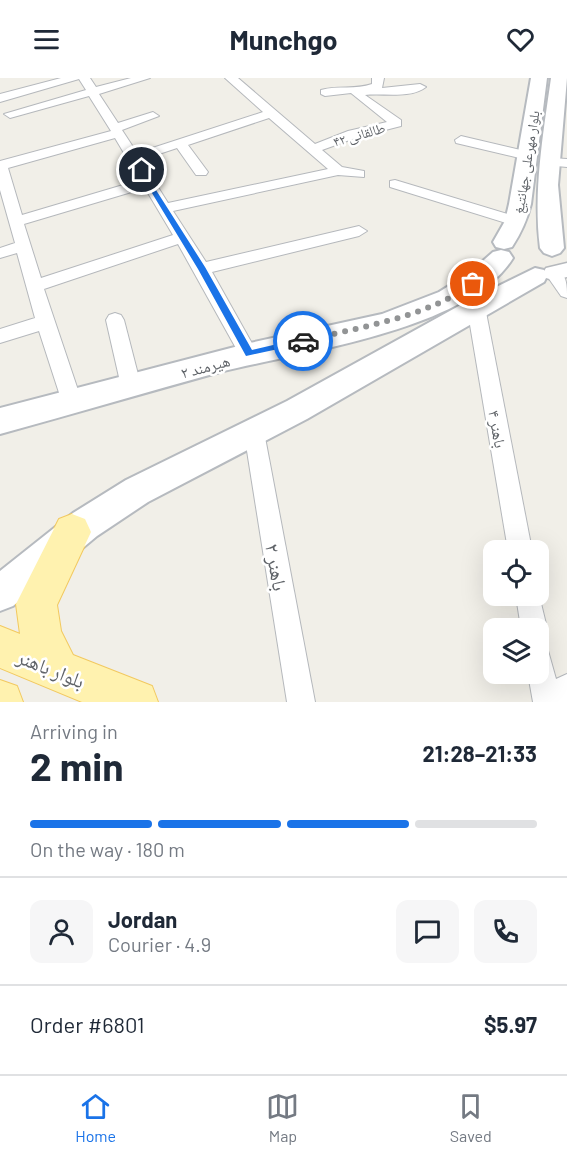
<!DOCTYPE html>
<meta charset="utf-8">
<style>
:root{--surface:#fff;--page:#f6f6f7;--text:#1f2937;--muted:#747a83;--line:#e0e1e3;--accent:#1a73e8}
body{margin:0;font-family:Barlow,"Noto Naskh Arabic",sans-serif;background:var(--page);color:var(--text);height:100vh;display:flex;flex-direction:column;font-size:22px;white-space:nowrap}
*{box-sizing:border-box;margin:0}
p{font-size:20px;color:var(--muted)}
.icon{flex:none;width:33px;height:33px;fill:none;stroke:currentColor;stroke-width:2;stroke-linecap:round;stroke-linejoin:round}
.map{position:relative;height:624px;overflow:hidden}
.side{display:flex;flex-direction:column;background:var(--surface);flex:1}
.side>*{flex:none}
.buttons{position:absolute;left:483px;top:462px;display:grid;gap:12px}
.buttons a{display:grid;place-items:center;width:66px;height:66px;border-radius:12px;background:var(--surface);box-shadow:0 6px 24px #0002;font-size:30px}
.pin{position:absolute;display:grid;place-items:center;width:51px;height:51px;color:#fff;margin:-26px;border:3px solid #fff;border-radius:50%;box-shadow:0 2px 6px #0007}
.courier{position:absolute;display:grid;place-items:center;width:60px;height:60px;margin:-30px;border:4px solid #1a73e8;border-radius:50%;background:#fff;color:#222;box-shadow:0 2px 8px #0007}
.summary em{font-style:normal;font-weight:700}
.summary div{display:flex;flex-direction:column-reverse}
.summary{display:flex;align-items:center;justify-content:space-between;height:102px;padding:0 30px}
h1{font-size:39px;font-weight:700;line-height:45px}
.bar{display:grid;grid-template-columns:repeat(4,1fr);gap:9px 6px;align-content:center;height:72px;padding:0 30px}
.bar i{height:8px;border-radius:4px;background:var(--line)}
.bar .selected{background:var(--accent)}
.bar p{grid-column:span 4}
.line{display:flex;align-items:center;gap:15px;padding:0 30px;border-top:2px solid var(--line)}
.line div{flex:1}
.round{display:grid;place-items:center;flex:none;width:63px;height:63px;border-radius:12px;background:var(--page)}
header{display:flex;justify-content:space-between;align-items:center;height:78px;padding:0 30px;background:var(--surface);font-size:27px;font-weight:700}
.tab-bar{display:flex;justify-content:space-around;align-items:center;height:84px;border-top:2px solid var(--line);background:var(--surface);font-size:16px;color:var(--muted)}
.tab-bar a{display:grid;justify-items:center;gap:3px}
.tab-bar .selected{color:var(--accent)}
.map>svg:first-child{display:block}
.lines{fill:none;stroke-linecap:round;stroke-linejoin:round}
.minor-casing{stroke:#b5b8bc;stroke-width:2}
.tertiary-casing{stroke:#b5b8bc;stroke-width:3}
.secondary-casing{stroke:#b6babf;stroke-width:4}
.primary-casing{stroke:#f2c960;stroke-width:2}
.minor{fill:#fff;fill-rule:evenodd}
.tertiary{fill:#fff;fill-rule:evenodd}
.secondary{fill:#fff;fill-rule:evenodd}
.primary{fill:#fff2af;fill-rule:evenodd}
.route{fill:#1a73e8}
.done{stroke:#929495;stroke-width:6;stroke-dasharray:0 10.8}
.labels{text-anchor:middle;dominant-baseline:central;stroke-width:5;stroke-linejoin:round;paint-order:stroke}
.far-street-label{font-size:14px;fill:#5f6368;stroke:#fff}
.street-label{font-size:16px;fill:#5f6368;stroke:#fff}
.near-street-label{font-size:20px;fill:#5f6368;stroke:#fff}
</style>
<header><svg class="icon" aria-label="menu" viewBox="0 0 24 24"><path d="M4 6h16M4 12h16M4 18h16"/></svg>Munchgo<svg class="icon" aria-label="heart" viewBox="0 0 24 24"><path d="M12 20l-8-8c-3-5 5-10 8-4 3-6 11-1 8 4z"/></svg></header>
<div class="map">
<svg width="567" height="624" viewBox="0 0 567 624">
<rect width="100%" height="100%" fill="#f1efe8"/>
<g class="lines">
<defs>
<g id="minor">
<path d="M61,0H90L96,9L131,0H150L99,16L118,45L153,34L159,38L122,52L137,75L263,34L225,0H238L315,66L348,53L387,44L351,15L325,18L321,16V12C338,7 356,12 372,6V0H384L382,10L420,6L426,9C411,21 383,15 365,17L401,42V48L358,59L322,72L342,89L364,93V99L338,97L173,133L206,184L359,148L367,153L359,158L212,194L258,276L256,281L249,283L242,281L178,166L44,211L82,324L79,330L72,332L65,330L62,324L39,253L0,265V251L35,240L17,175L0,180V170L15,165L0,112V83L111,53L89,18L10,40L4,36L86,12L79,1L0,24V16ZM269,40L328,91L168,125L141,82L177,70L196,97H206L208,94L188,67ZM115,60L140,102L22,137L8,90ZM145,110L173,157L41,200L24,146Z"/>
<path d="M461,58L533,75L535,78L528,82L456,65L455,62Z"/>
<path d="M551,80L567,81V89L546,87V81Z"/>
<path d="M395,102L521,140L524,143L516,148L390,109V103Z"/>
<path d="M553,189C567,194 567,207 567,220L561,218L545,195Z"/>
<path d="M476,223L482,225L485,229L532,472H508L467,229L470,225Z"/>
<path d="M115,235L121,237L124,242L141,308L138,314L131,316L124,314L121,308L106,242L109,237Z"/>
<path d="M254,345L261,348L264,354L315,624H287L244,354L247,348Z"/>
<path d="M538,513L547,550L543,559L538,561V550H521L516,518H538Z"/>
<path d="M538,565L547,569L556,601L567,596V624H533L528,596H538Z"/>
</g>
<path id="tertiary" d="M567,185V199L553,202L546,200L543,195L546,190Z"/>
<g id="secondary">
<path d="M531,0H547L531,126C527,142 521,155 512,169L504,171L496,169L493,164L505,143L509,126Z"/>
<path d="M551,0H567L558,107L564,170L560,175L552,178L544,175L540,170C533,113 543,57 551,0Z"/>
<path d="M501,172L509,174L513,180C468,253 298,274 220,294C147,314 73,336 0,356V330L250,265L382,236L439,214L468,196L493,174Z"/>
<path d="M535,190L544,192L547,198L544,204L307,341L148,424L97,458L13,528L0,533V493L73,435L126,402L287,323L466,224Z"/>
</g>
<g id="primary">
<path d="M72,436L85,441L91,454L57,527L61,553L73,577L152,608L158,624H82L0,590V548L20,556L16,526L59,441Z"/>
<path d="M0,602L17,608L23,624H0Z"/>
</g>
</defs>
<use href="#minor" class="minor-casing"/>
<use href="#tertiary" class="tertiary-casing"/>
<use href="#secondary" class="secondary-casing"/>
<use href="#primary" class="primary-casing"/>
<use href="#minor" class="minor"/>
<use href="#tertiary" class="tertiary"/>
<use href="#secondary" class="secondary"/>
<use href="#primary" class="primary"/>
</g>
<path class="route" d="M142,90L205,189L252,272L303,260L307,263L306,265L246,278L198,191L138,92Z"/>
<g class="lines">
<path class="done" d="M303,263C360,249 424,240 473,206"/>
</g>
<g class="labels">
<g class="far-street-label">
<text transform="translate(359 56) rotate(-16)">طالقانی ۴۲</text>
<text transform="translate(526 84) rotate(-81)">بلوار مهرعلی جهانتیغ</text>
</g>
<g class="street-label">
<text transform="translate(205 288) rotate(-15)">هیرمند ۲</text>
<text transform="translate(498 351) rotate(80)">باهنر ۴</text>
</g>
<g class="near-street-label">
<text transform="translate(277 489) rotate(80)">باهنر ۲</text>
<text transform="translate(51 590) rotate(22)">بلوار باهنر</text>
</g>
</g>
</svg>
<div class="buttons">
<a><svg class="icon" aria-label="locate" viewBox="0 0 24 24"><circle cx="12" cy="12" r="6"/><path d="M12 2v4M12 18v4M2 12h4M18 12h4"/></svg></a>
<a><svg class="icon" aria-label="layers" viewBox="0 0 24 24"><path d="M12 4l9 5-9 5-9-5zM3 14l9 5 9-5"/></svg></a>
</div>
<div class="pin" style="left:473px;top:206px;background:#ea580c"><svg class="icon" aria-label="bag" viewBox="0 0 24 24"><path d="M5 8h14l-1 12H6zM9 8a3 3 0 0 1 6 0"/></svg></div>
<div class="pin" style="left:142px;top:92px;background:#1f2937"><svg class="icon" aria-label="home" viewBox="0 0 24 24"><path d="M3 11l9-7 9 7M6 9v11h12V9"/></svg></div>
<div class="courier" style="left:303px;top:263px"><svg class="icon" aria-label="car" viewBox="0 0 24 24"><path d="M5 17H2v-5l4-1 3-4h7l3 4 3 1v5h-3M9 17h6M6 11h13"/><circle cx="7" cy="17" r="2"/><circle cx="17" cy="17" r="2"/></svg></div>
</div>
<section class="side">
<div class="summary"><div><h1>2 min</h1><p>Arriving in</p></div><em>21:28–21:33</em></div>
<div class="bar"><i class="selected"></i><i class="selected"></i><i class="selected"></i><i></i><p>On the way · 180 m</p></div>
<div class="line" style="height:108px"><a class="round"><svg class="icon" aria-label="person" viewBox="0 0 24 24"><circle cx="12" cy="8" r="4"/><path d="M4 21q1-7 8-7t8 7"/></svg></a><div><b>Jordan</b><p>Courier · 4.9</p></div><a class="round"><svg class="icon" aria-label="chat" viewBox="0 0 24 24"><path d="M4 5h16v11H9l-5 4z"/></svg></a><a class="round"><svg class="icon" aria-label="phone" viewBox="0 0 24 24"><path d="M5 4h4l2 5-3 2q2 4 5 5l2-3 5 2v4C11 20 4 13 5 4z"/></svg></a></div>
<div class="line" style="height:78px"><div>Order #6801</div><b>$5.97</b></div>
</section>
<nav class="tab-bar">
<a class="selected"><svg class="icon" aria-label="home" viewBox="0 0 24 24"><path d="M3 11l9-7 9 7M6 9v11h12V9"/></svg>Home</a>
<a><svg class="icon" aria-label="map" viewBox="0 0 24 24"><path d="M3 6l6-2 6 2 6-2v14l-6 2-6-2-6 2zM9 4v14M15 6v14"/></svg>Map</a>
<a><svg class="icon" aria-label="saved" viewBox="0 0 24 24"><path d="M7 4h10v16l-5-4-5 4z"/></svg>Saved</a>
</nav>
